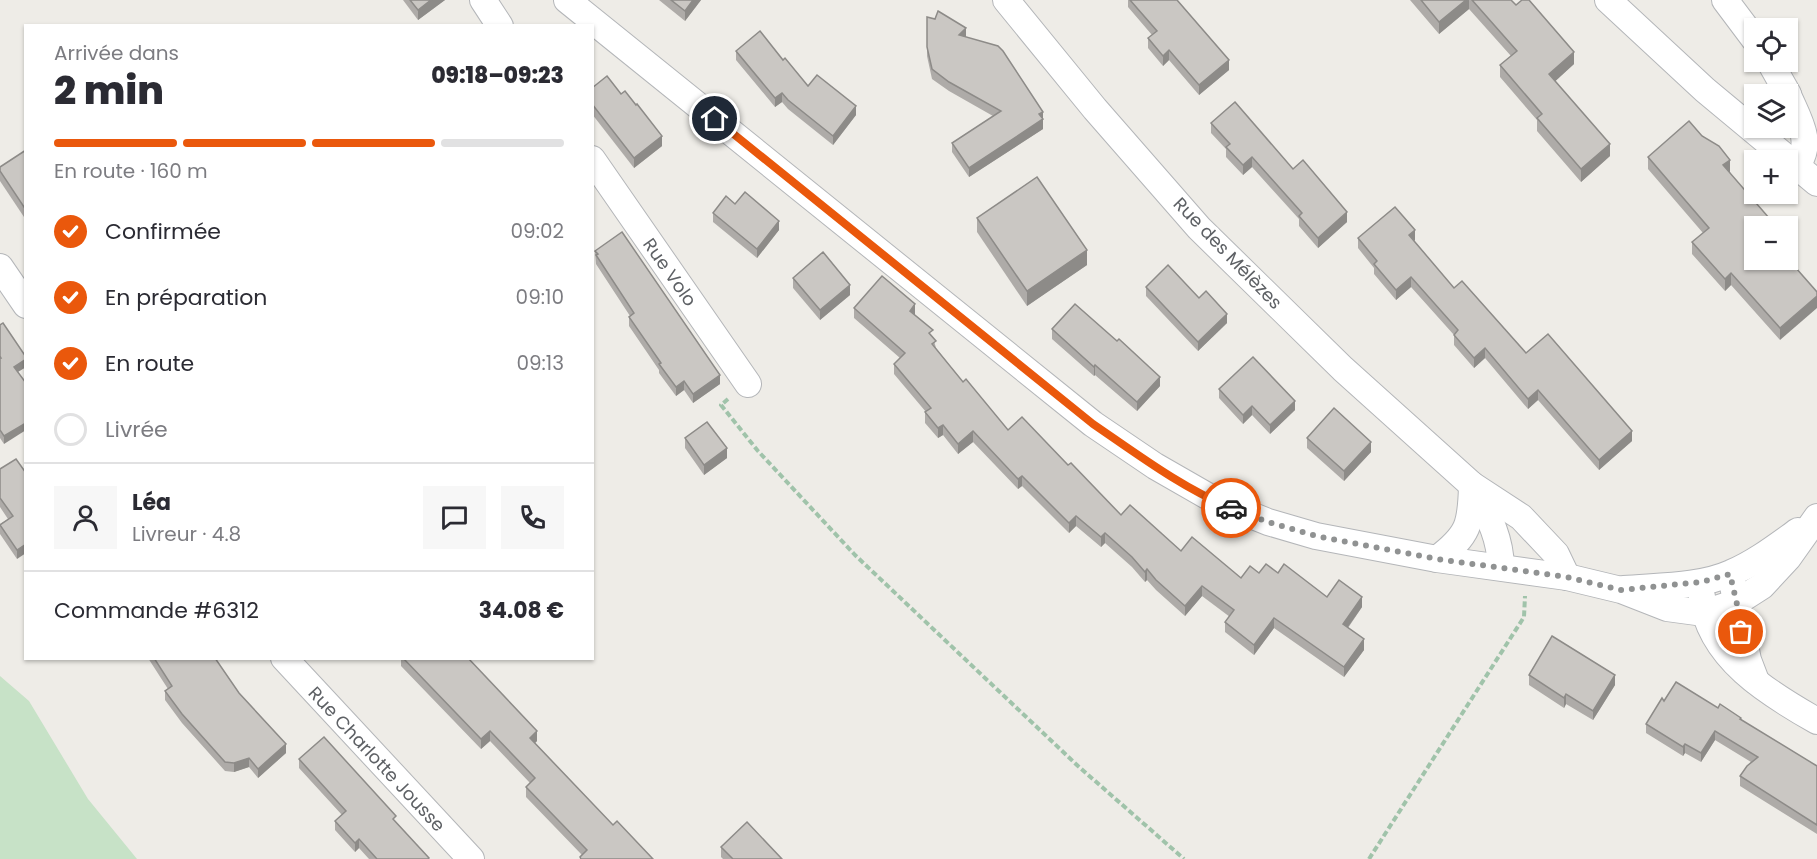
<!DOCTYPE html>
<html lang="fr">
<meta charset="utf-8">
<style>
:root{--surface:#fff;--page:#f7f7f7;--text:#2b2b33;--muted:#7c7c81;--line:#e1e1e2;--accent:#ea580c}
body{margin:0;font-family:Poppins,sans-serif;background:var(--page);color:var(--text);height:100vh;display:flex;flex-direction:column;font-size:22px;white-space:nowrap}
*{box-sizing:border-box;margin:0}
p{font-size:20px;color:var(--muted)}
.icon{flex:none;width:33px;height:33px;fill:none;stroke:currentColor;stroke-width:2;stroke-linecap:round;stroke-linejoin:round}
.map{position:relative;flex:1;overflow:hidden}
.panel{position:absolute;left:24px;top:24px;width:570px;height:636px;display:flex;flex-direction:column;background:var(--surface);border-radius:0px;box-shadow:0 2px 4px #0004}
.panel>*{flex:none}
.buttons{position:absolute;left:1744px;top:18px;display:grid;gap:12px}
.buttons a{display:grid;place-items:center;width:54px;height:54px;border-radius:0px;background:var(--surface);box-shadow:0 2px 4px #0004;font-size:30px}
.pin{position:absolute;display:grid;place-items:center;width:51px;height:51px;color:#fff;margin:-26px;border:3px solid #fff;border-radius:50%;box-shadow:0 2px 6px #0007}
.courier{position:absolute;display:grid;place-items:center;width:60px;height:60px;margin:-30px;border:4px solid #ea580c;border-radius:50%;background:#fff;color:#222;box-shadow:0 2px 8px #0007}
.overview em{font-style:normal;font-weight:800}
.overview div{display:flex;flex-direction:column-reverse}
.overview{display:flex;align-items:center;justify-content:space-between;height:102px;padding:0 30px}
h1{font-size:39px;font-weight:800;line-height:45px}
.bar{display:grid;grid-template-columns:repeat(4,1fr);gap:9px 6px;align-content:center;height:72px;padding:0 30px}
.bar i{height:8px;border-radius:4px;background:var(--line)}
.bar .current{background:var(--accent)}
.bar p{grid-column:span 4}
.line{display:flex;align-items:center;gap:15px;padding:0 30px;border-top:2px solid var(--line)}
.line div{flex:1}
.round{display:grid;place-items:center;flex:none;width:63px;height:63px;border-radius:0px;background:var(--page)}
ol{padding:0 30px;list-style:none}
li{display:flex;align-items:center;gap:18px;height:66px}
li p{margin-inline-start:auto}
li .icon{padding:6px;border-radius:50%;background:var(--accent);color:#fff;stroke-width:4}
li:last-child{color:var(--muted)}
li i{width:33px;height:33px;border:3px solid var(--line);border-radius:50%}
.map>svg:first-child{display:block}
.green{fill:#c7e2c7}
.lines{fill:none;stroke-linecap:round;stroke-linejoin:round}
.minor-casing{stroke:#b4b6b9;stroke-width:28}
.path{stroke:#a0c3aa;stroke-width:4;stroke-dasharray:6 3;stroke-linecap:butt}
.minor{stroke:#fff;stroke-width:26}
.wall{fill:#aeaba8}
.shaded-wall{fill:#8d8b88}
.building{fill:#cac7c3;stroke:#8d8b88;stroke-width:1.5}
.done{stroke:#909292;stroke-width:6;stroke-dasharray:0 10.8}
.route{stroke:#ea580c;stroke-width:8}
.labels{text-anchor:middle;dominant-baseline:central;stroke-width:6;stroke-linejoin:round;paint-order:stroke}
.street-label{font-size:18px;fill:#5e6165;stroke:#fff}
</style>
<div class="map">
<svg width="1817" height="859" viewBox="0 0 1817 859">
<rect width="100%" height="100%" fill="#eeece7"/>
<path class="green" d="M0,676L29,701L88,799L137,859H0Z"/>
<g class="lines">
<defs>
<g id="minor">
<path d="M483,0L500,26"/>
<path d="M567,0L1093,424L1155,466L1216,501L1268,522L1316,536L1437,559L1567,577L1621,590L1667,608L1704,613L1737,602L1762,586L1788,558L1817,517"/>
<path d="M1006,0L1095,109L1199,228L1343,369L1472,485L1521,517L1556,554L1567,577"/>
<path d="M1608,0L1705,90L1817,183"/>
<path d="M1725,0L1755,40"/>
<path d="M1770,62L1788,94"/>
<path d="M1788,95C1798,119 1815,143 1796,166"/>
<path d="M592,159L748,384"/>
<path d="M0,267L26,305"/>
<path d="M1472,485C1487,514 1500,534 1501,567"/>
<path d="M1437,559C1469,535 1471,524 1472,486"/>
<path d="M1733,586L1748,660L1756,681"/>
<path d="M1624,589C1657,586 1700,587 1731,573C1755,563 1777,546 1798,531"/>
<path d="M1702,597C1709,658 1769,694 1817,721"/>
<path d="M284,658L471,859"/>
</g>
</defs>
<use href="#minor" class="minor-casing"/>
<g class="path">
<path d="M728,399L721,405L758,451L855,555L1078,766L1184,859"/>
<path d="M1369,859L1524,617L1525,596"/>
</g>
<use href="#minor" class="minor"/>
</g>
<g class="wall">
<path d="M403,0H445L418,20Z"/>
<path d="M659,0H701L685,21Z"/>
<path d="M1128,0H1177L1229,70L1199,95L1169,60L1163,66L1148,48V38L1152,35L1128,7Z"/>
<path d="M1410,0H1511L1574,64L1555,81L1610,156L1581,182L1537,131V120L1500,77V65L1511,56L1469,9L1439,34Z"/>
<path d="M927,17L966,37L1043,112V129L969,177L952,152V143L993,116L949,91L932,79L927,56Z"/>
<path d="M736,51L783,60L808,86L856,115L833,145L788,109L782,102L775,107L736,60Z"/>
<path d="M592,88L621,94L636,105L662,146L634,168L592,114Z"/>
<path d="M1211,123L1293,169L1347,222L1318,248L1299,226V219L1252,167L1243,175L1226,157V149L1211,133Z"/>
<path d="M26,150V220L0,181V167Z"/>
<path d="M1648,157L1730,172L1755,226L1788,260L1780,340L1731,285L1725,291L1692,254V242L1703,233L1648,169Z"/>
<path d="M735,204L779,230L757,258L713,222V213Z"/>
<path d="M977,218L1087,265L1027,306L977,232Z"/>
<path d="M1358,238L1415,240L1414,241L1454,288L1526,353L1632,441L1599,470L1538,400L1528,409L1485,358L1474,368L1454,345V335L1411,287L1396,300L1374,274V268L1358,248Z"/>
<path d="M595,251L720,384L693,403L684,390L676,396L659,373V370L629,326V317L630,316L596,264Z"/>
<path d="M793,278L850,295L820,320L793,288Z"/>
<path d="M1146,287L1199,298L1227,323L1198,351L1146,296Z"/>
<path d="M854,308L915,314V315L933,337L936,348L963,382L1008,430L1068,465L1121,515L1181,551L1241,578L1259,573H1278L1327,597L1362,607L1348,628L1364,650L1344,677L1274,628L1254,655L1225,632V622L1230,617L1202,596L1185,616L1156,590L1147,580L1145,582L1132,567L1105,543L1101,547L1076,526L1069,533L1022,486L1018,489L973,442L958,454L943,435L938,438L925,423V412H926L894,374V364L900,358L854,318Z"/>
<path d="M0,325L26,357V367L18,372L4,444L0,438Z"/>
<path d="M1052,329L1160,386L1137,411L1095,375L1094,376L1052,339Z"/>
<path d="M1219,389L1295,410L1270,434L1252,415L1243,424L1219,398Z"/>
<path d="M685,438L727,458L704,475L685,448Z"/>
<path d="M1307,438L1371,452L1344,481L1307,448Z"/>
<path d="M0,469L26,473L17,559L0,534V524L8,519L0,507Z"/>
<path d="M148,658H215L239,693L286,753L258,778L249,767L234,772L225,771L182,723L165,700V691L168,689Z"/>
<path d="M401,658H468L537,741L535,743L613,825L653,859H580V857L582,855L526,797V787L530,783L490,741L481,749L401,666Z"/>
<path d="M1529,675L1615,685L1593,720L1566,704L1564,708L1529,685Z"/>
<path d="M1718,708L1741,720L1817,766V834L1740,786V776L1751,762L1715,740L1701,762L1685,753L1683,756L1646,733V724Z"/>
<path d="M299,759L396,822L429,859H369L359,848L355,852L335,830V821L342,815L299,768Z"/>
<path d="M721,847L782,859H723L721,857Z"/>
</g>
<g class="shaded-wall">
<path d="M431,0H445L418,20V10Z"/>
<path d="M693,0H701L685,21V11Z"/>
<path d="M1466,0H1469V9L1439,34V22Z"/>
<path d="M966,28V38L959,35Z"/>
<path d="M1169,50V60L1163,66V56Z"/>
<path d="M1574,52V64L1549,87V74Z"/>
<path d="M1229,60V70L1199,95V85Z"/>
<path d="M782,93V102L775,107V98Z"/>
<path d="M856,106V115L833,145V136Z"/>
<path d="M1043,112V129L969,177V168Z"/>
<path d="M662,136V146L634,168V158Z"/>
<path d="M1610,144V156L1581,182V169Z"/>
<path d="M1252,157V167L1243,175V165Z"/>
<path d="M1730,160V172L1723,177V165Z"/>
<path d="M1347,212V222L1318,248V238Z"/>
<path d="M779,221V230L757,258V249Z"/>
<path d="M1415,230V240L1409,245V235Z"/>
<path d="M1087,250V265L1027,306V291Z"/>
<path d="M1731,273V285L1725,291V279Z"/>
<path d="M1411,277V287L1396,300V290Z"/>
<path d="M850,285V295L820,320V310Z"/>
<path d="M1817,296V308L1780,340V328Z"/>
<path d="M915,304V314L910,321V311Z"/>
<path d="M1227,314V323L1198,351V342Z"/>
<path d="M1485,348V358L1474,368V358Z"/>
<path d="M26,359V367L14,374V367Z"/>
<path d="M1095,365V375L1094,376V367Z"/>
<path d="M720,375V384L693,403V394Z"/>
<path d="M1160,377V386L1137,411V402Z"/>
<path d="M684,381V390L676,396V387Z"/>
<path d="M1538,390V400L1528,409V399Z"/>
<path d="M1295,401V410L1270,434V425Z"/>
<path d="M1252,406V415L1243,424V415Z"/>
<path d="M26,423V430L4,444V436Z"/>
<path d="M943,425V435L938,438V428Z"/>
<path d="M973,431V442L958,454V444Z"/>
<path d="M1632,431V441L1599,470V460Z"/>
<path d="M1371,442V452L1344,481V471Z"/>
<path d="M727,448V458L704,475V465Z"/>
<path d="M1022,476V486L1018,489V479Z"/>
<path d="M1076,516V526L1069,533V523Z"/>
<path d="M1105,533V543L1101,547V537Z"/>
<path d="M26,544V553L17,559V550Z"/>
<path d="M1147,569V580L1145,582V572Z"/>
<path d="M1202,586V596L1185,616V606Z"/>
<path d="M1362,597V607L1343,634V624Z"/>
<path d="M1274,618V628L1254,655V645Z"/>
<path d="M1364,639V650L1344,677V667Z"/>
<path d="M1615,675V685L1593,720V711Z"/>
<path d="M1566,694V704L1564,708V698Z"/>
<path d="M490,731V741L481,749V739Z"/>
<path d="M537,731V741L530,748V738Z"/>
<path d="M1715,731V740L1701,762V753Z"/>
<path d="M286,744V753L258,778V769Z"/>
<path d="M1685,744V753L1683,756V747Z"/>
<path d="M249,758V767L234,772V763Z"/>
<path d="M359,839V848L355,852V843Z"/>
</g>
<g class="building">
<path d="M410,0H431L418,10Z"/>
<path d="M671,0H693L685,11Z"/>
<path d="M1130,0H1177L1229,60L1199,85L1169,50L1163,56L1148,38L1157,31Z"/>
<path d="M1421,0H1466L1439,22Z"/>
<path d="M1472,0H1511L1516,5L1522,0H1529L1574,52L1549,74L1610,144L1581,169L1537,118L1542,114L1500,65L1517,51Z"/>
<path d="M938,11L966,28L959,35L998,46L1003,51L1043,112L1039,114L1043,119L969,168L952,143L1001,111L949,82L932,69L927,47V17L935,19Z"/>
<path d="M760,31L783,60L785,58L808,86L817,75L856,106L833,136L788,100L782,93L775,98L736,51Z"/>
<path d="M607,76L621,94L625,91L636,105L637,104L662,136L634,158L592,104V88Z"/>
<path d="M1235,102L1293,169L1303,160L1347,212L1318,238L1299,216L1302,213L1252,157L1243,165L1226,147L1230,144L1211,123Z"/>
<path d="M1689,121L1702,136L1719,146L1730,160L1723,165L1776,226H1755V260L1788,259L1817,292V296L1780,328L1731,273L1725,279L1692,242L1709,228L1648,157Z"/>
<path d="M26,150V210L0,171V167Z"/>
<path d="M1037,177L1087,250L1027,291L977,218Z"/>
<path d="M745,192L779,221L757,249L713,213L726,196L735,204Z"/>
<path d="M1395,207L1415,230L1409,235L1454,288L1462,281L1526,353L1548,334L1632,431L1599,460L1538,390L1528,399L1485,348L1474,358L1454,335L1458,330L1411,277L1396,290L1374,264L1377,261L1358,238Z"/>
<path d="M622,232L720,375L693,394L684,381L676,387L659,364L661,363L629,317L634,313L596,255L598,254L595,251Z"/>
<path d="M823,252L850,285L820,310L793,278Z"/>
<path d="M1168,265L1199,298L1206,291L1227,314L1198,342L1146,287Z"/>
<path d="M882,276L915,304L910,311L933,330L929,333L936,341L932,344L963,382L966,379L1008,430L1022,417L1068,465L1071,463L1121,515L1130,505L1181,551L1192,537L1241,578L1250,566L1259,573L1266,564L1278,573L1284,564L1327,597L1339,580L1362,597L1343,624L1364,639L1344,667L1274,618L1254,645L1225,622L1234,610L1202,586L1185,606L1156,580L1147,569L1145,572L1132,557L1105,533L1101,537L1076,516L1069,523L1022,476L1018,479L973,431L958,444L943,425L938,428L925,412L931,408L894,364L905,353L854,308Z"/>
<path d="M1075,304L1117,341L1119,339L1160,377L1137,402L1095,365L1094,367L1052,329Z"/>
<path d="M3,323L26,357V359L14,367L26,383V423L4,436L0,430V358H1L0,356V325Z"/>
<path d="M1253,357L1295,401L1270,425L1252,406L1243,415L1219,389Z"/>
<path d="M1334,408L1371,442L1344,471L1307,438Z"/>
<path d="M707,422L727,448L704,465L685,438Z"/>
<path d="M16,459L26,473V544L17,550L0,525L13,516L0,498V469Z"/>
<path d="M1552,636L1615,675L1593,711L1566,694L1564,698L1529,675Z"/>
<path d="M154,658H215L239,693L286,744L258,769L249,758L234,763L225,762L182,714L165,691L172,686Z"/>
<path d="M403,658H468L537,731L530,738L613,825L617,821L653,859H581L580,857L587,850L526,787L535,778L490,731L481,739Z"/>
<path d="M1676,682L1718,708L1720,704L1741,718L1740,719L1817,766V825L1740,776L1747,766L1758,757L1715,731L1701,753L1685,744L1683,747L1646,724L1662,698L1664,701Z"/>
<path d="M324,737L396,816L393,819L429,858L428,859H377L359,839L355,843L335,821L346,811L299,759Z"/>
<path d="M747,822L782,859H733L721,847Z"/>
</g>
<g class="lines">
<path class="done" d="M1231,508L1268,522L1316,536L1437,559L1567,577L1621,590L1701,582L1730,574L1739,613L1741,632"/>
<path class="route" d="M715,119L1093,424C1137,454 1182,488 1231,508"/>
</g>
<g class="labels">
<g class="street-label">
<text transform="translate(1228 253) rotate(46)">Rue des Mélèzes</text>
<text transform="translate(670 272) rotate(55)">Rue Volo</text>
<text transform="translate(377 759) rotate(47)">Rue Charlotte Jousse</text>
</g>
</g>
</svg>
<div class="buttons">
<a><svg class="icon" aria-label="locate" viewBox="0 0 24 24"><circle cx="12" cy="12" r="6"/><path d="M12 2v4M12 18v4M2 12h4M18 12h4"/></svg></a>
<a><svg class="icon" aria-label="layers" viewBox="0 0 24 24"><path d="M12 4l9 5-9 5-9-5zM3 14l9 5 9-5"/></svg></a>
<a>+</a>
<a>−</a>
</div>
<div class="pin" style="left:1741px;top:632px;background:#ea580c"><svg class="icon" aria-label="bag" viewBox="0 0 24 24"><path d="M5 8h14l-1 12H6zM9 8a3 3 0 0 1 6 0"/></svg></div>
<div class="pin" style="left:715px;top:119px;background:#1f2937"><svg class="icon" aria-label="home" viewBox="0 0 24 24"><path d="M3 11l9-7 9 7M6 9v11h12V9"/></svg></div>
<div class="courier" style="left:1231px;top:508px"><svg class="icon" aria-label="car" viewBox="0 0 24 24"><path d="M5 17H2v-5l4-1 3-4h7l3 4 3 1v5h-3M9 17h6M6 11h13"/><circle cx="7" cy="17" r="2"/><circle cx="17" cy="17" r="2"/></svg></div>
<section class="panel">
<div class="overview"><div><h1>2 min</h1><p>Arrivée dans</p></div><em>09:18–09:23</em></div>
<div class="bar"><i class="current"></i><i class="current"></i><i class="current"></i><i></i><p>En route · 160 m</p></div>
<ol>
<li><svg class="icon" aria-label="check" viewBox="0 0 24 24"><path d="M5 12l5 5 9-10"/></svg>Confirmée<p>09:02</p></li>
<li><svg class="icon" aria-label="check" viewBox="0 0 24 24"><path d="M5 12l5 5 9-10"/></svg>En préparation<p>09:10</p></li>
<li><svg class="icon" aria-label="check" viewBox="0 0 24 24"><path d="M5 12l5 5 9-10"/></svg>En route<p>09:13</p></li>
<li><i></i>Livrée</li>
</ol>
<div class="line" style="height:108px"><a class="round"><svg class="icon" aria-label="person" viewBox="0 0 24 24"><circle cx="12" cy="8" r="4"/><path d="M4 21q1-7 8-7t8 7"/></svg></a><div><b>Léa</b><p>Livreur · 4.8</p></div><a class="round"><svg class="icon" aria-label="chat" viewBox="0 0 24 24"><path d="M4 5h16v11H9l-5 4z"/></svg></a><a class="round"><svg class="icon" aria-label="phone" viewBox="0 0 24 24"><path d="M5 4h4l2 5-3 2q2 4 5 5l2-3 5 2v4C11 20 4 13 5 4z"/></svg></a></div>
<div class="line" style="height:78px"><div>Commande #6312</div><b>34.08 €</b></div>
</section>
</div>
